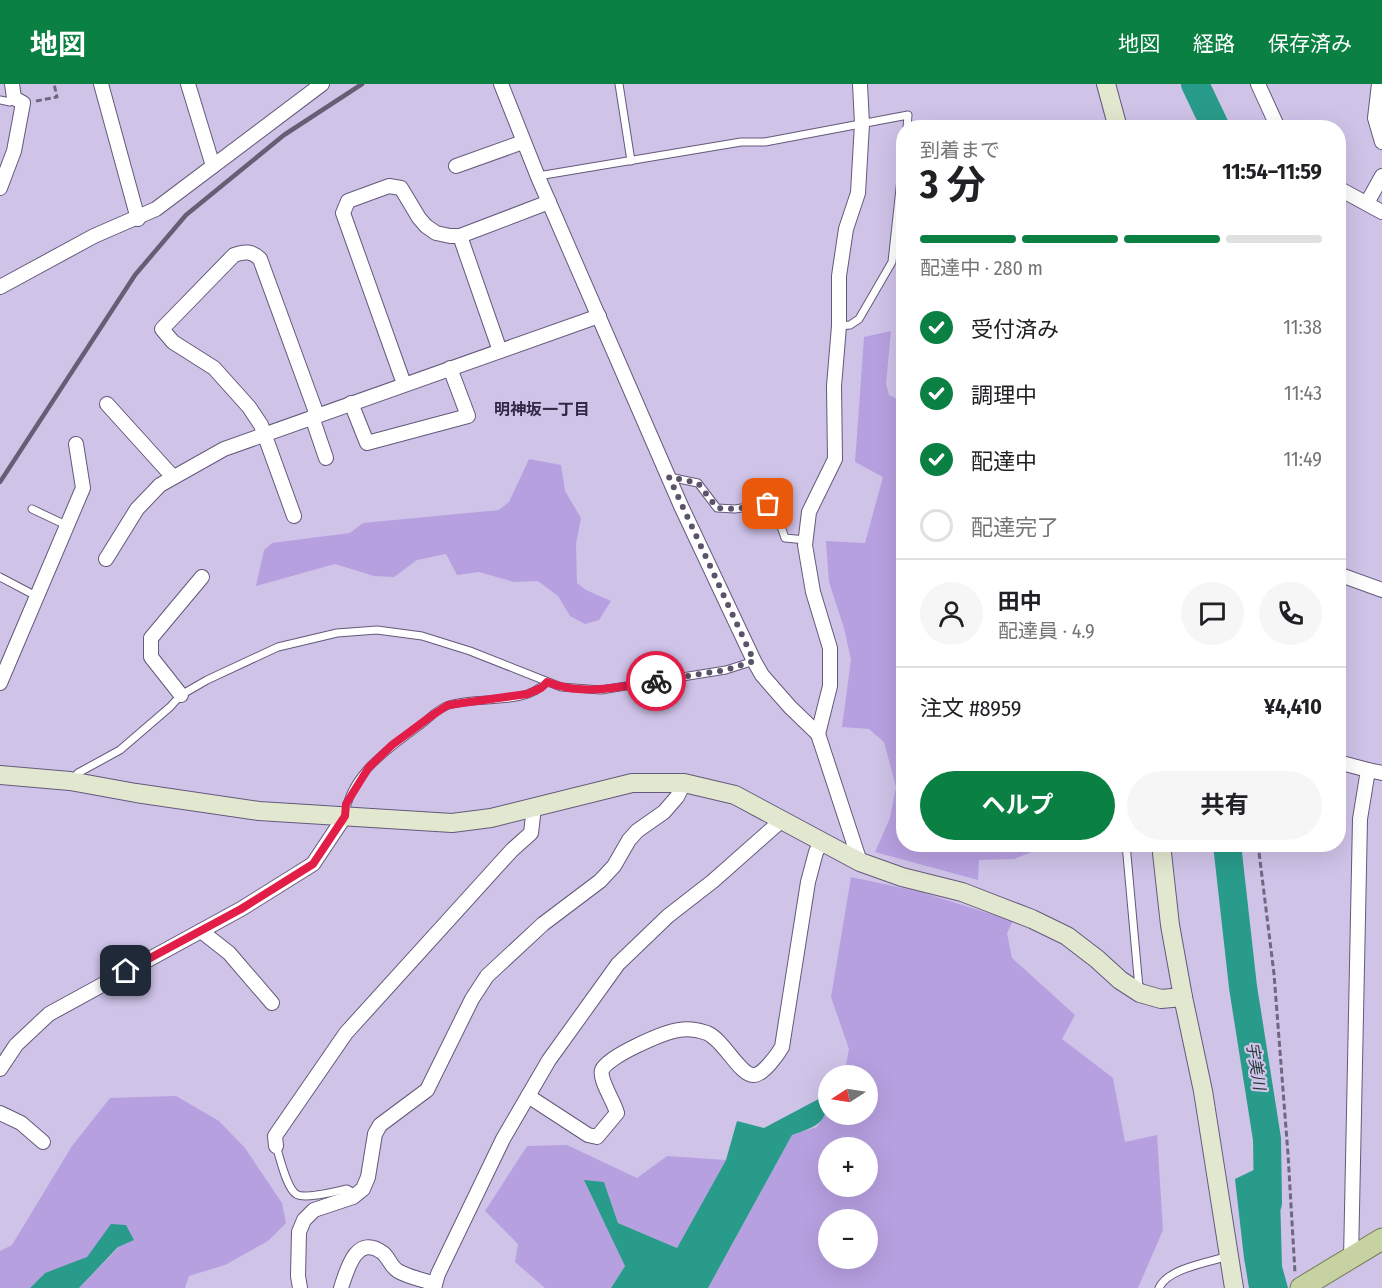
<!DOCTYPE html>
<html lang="ja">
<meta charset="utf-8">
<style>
:root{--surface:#fff;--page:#f6f6f6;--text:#202124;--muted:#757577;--line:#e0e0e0;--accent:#0b8043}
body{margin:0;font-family:"Fira Sans Condensed","Noto Sans JP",sans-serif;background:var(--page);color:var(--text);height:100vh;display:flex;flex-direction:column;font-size:22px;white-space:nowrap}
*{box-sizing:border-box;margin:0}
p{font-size:20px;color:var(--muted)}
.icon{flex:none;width:33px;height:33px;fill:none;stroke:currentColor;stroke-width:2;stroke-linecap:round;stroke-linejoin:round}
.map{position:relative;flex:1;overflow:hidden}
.sheet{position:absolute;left:896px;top:36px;width:450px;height:732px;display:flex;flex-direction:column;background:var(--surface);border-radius:24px;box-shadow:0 6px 24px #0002}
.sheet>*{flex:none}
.needle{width:39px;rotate:258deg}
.fabs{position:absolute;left:818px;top:981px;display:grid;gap:12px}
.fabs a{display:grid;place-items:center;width:60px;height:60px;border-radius:50%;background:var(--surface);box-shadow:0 6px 24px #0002;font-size:30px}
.pin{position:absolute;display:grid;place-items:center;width:51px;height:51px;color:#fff;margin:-26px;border-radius:12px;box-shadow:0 3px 9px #0006}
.courier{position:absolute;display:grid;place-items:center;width:60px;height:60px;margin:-30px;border:4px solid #e11d48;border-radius:50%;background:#fff;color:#222;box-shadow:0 2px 8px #0007}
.headline em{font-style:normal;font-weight:700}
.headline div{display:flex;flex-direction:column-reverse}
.headline{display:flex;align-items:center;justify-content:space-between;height:102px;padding:0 24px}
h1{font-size:39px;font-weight:700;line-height:45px}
.bar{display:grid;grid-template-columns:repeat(4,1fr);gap:9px 6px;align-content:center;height:72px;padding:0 24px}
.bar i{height:8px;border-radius:4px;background:var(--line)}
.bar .active{background:var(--accent)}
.bar p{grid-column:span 4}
.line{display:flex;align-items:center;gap:15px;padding:0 24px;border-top:2px solid var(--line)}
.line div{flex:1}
.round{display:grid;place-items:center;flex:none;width:63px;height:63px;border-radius:32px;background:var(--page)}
ol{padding:0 24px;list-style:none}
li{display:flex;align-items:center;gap:18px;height:66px}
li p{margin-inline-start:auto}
li .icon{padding:6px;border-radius:50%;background:var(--accent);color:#fff;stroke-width:4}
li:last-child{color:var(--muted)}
li i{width:33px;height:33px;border:3px solid var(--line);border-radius:50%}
.button{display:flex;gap:12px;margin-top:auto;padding:12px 24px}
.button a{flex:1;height:69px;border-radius:36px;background:var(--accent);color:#fff;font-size:24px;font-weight:700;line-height:69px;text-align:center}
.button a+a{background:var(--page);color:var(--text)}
header{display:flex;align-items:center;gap:36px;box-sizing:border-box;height:84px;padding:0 30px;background:var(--accent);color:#fff}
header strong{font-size:28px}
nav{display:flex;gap:33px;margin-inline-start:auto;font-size:21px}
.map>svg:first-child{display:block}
.green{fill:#b7a0e0;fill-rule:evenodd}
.water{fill:#299b8a}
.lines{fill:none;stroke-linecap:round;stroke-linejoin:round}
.river{stroke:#299b8a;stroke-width:28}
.lane-casing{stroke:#65597a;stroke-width:9}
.street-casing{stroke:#65597a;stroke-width:16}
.secondary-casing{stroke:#65597a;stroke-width:20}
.primary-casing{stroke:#727d4e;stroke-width:23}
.path{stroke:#6f677f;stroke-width:3;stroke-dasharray:6 3;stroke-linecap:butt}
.lane{stroke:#fff;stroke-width:7}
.street{stroke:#fff;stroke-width:14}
.secondary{stroke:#e2e8d0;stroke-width:18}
.primary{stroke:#c6d2a2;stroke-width:21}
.rail{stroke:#655e74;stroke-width:4.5}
.done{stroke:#5b5369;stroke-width:6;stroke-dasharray:0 10.8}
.route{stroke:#e11d48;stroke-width:8}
.labels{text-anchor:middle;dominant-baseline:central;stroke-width:4.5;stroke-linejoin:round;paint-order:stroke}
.neighbourhood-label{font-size:16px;font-weight:bold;fill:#322744;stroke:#cfc3e8}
.water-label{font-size:16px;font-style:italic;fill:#1f3733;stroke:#cfc3e8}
</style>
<header>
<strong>地図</strong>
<nav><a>地図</a><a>経路</a><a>保存済み</a></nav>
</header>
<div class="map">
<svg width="1382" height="1204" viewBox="0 0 1382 1204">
<rect width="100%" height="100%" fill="#cfc3e8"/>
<g class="green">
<path d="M891,247L886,300L889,311L899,316L903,315V760L1049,761L1014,775L979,776L978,796L875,768L890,734L896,703L884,658L869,645L842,643L851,576L844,544L829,498L826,457L865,459L883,393L855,378L864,253Z"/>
<path d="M529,375L561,381L565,407L581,434L576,460L577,499L586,506L611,517L599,536L585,540L570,532L558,512L538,497L514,498L479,488L457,491L446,470L417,476L394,493L374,492L335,480L256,502L264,466L272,459L350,449L363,439L499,426L509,418Z"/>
<path d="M851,793L921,808L1013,837L1007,849L1012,874L1075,931L1062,955L1113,994L1125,1058L1157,1051L1163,1146L1138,1204H708L792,1051L817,1043L828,1026V1030H867V992L844,991L849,965L831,913ZM828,1064H867V1102H828ZM828,1136H867V1174H828Z"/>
<path d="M176,1012L219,1037L245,1064L282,1119L286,1139L268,1157L225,1181L189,1192L185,1204H79L119,1163L45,1189L30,1204H0V1167L12,1161L72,1062L110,1014Z"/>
<path d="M567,1061L637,1094L667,1072L726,1076L677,1164L618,1139L604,1098L625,1182L611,1204H545L515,1178L518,1160L485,1127L527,1062Z"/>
</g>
<g class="water">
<path d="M828,1010C828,1040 817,1042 792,1051L708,1204H611L625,1182L584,1096L604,1098L618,1139L677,1164L726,1076L737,1037L764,1044Z"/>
<path d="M1279,1074L1282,1182L1288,1204H1249L1244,1174L1235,1095Z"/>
<path d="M111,1140L126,1141L134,1156L118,1163L79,1204H30L45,1189L87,1173Z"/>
</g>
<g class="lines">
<g class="river">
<path d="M1195,0L1216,44"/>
<path d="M1227,760L1243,903L1267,1055L1268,1119"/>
</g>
<defs>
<g id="lane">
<path d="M619,0L631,77"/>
<path d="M0,16L10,18L14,14"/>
<path d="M538,92L741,58H765L908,31L907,44"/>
<path d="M839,242L850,241L859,235L892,178L903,77"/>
<path d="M669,393L698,399L717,424L735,425L768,420L777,431L785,454L806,456"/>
<path d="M32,425L68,442"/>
<path d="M0,493L38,513"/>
<path d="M72,696L78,689L120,666L170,623L181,611L207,596L278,563L337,549L377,546L422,552L470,567L561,603L601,606L726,586L754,577"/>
<path d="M345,732C349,690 389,665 419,642C429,635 438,624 449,621C481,611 522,623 547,598"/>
<path d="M1126,760L1139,904"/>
<path d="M276,1062C280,1073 286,1103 296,1110C304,1116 336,1107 347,1105L356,1110"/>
<path d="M1159,1204C1168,1184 1208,1179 1228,1172"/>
</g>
<g id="street">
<path d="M101,0L138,135"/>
<path d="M188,0L213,82"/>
<path d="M501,0L538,93L681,422L754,577L762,591L790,623L818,650L860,778"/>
<path d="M1258,0L1278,44"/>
<path d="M1379,0L1375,34L1382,58"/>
<path d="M456,82L523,58"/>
<path d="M0,104L14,67L23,19L14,14L12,0"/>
<path d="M1338,104L1382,128"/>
<path d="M1367,119L1382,92"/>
<path d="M460,152L500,267"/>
<path d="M0,203L94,152L156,125L322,0"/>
<path d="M404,300L343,129L348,117L389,102L401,104L419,134L426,142L436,149L450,152H460L549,118"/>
<path d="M351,319L367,359L468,332L450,284"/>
<path d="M107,320L173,393"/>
<path d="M312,333L326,374"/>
<path d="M294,432L261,341L249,323L214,284L173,258L162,245L234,171C245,167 252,167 260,175L317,331"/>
<path d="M106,475L137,425L160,401L224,365L599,232"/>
<path d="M1338,490L1382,506"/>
<path d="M0,599L83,404L76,360"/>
<path d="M181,611L151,573V554L202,493"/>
<path d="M818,650L830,602V564L813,508L805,461L809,428L835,375L834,302L839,242V192L846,145L858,109L862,40L860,0"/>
<path d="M1338,678L1368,686"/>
<path d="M201,847L229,869L272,919"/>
<path d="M0,985L16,961L49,930L241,825L313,780L345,732"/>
<path d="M528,1012L588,1051L597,1053L617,1029C614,1017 599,996 602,986C608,972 664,948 679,946C689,944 698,946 707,949C724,956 740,992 754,991C763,991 778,970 782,963L808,798L816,768L821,759"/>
<path d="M0,1029L21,1039L43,1058"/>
<path d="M276,1062L275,1052L346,949L512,766L531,749L534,723"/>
<path d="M1351,1175L1360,735L1368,686L1382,689"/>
<path d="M300,1204L298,1192L299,1148L304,1136L314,1126L353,1113L363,1105L368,1093L375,1050L380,1041L427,1006L472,915L487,892L543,840L600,797L614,782L629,756L637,747L664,728L677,713L684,699"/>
<path d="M341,1204C347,1186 356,1149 383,1169C389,1174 391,1183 398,1187C408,1193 424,1196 435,1200"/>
<path d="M434,1204L438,1190L503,1055L535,1000L549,976L618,880L668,832L713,797L782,736"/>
</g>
<g id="secondary">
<path d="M1106,0L1118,44"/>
<path d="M0,691L70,697L136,709L259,727L452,739L491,734L632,699H684L735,711L860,778L902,793L962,808L1032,835L1067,852L1097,875L1120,896L1140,909L1161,915L1183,913"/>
<path d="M1161,760L1170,841L1183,913L1203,1007L1234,1204"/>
</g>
<path id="primary" d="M1301,1204L1382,1155"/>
</defs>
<use href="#lane" class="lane-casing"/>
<use href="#street" class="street-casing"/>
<use href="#secondary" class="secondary-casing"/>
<use href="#primary" class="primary-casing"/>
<g class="path">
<path d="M36,17L57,13L54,0"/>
<path d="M1258,760L1274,890L1288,1070L1295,1189"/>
</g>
<use href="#lane" class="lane"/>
<use href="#street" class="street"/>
<use href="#secondary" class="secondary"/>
<use href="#primary" class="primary"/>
<path class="rail" d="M0,398L135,191L186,131L284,51L362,0"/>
</g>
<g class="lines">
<path class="done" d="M656,597L726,586L754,577L669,393L698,399L717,424L735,425L768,420"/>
<path class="route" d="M126,887L241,825L313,780L345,732L346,720L369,683L392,661L434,630L448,621L527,610L541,604L547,598C582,612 620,603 656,597"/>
</g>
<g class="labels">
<g class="neighbourhood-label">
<text x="542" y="325">明神坂一丁目</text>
</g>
<g class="water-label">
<text transform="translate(1256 982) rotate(81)">宇美川</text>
</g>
</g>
</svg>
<div class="fabs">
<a><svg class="needle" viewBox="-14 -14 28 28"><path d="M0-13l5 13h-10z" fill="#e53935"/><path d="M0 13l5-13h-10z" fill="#757577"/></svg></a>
<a>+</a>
<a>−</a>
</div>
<div class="pin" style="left:768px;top:420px;background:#ea580c"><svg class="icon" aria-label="bag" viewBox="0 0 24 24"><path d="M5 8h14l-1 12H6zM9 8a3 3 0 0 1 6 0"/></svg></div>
<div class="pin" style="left:126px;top:887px;background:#1f2937"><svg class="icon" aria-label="home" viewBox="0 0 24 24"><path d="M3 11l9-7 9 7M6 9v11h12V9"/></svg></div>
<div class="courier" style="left:656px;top:597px"><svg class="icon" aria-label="bike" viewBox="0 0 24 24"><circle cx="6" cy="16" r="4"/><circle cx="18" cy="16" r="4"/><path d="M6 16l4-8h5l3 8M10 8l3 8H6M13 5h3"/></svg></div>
<section class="sheet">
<div class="headline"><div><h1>3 分</h1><p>到着まで</p></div><em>11:54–11:59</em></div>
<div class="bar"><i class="active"></i><i class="active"></i><i class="active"></i><i></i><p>配達中 · 280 m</p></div>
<ol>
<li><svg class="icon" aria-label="check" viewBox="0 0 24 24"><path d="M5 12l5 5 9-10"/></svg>受付済み<p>11:38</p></li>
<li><svg class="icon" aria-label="check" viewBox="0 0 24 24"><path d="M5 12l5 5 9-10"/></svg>調理中<p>11:43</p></li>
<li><svg class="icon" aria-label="check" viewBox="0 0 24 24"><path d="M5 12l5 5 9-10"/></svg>配達中<p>11:49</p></li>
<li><i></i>配達完了</li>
</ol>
<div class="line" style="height:108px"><a class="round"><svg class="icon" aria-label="person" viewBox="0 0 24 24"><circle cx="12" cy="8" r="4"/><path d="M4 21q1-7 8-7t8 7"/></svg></a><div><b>田中</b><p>配達員 · 4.9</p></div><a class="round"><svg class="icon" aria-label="chat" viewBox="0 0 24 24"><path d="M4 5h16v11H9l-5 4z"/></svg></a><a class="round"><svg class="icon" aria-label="phone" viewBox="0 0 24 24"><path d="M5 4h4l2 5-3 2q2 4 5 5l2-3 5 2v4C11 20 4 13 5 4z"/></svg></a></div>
<div class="line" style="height:78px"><div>注文 #8959</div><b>¥4,410</b></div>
<div class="button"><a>ヘルプ</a><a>共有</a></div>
</section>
</div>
